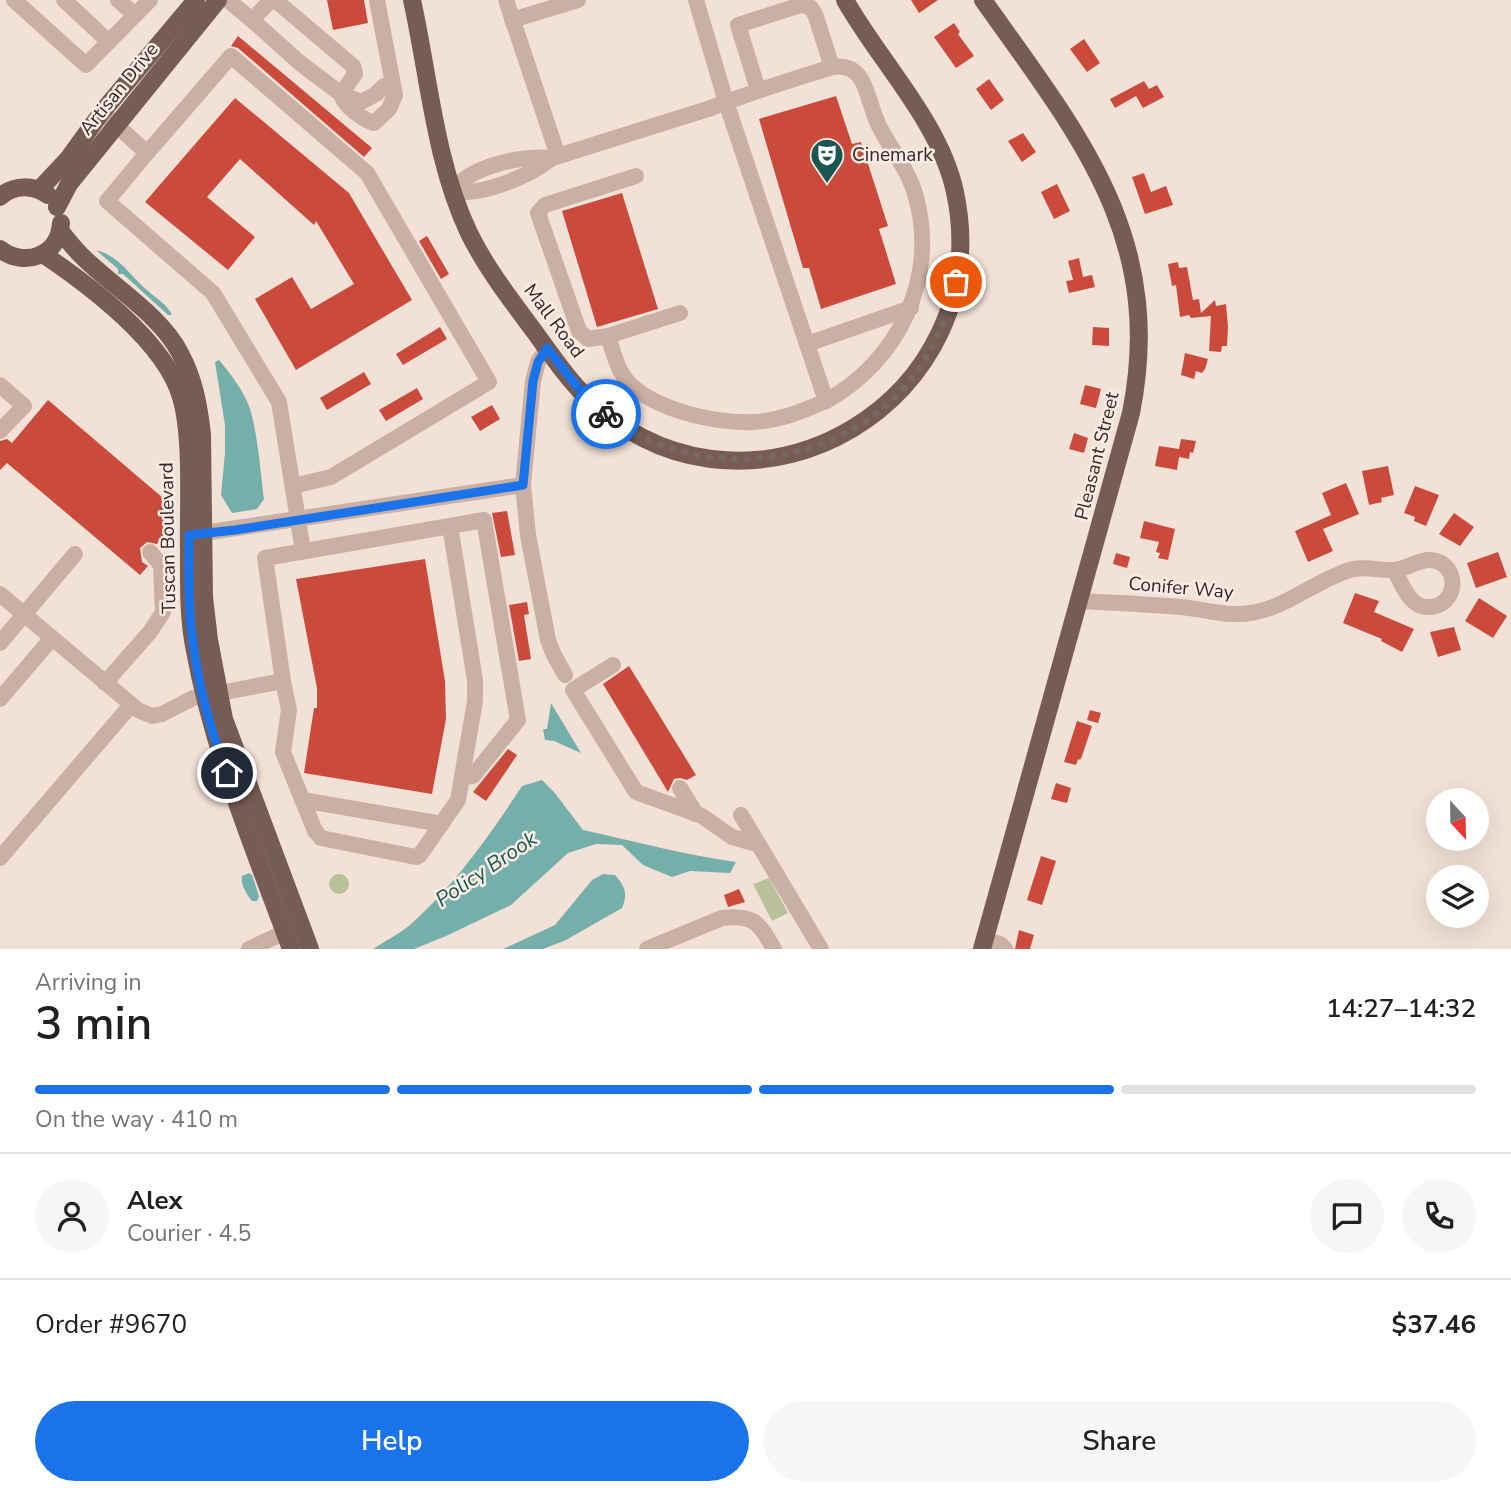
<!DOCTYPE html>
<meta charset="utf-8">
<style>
:root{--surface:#fff;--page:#f6f6f6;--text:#202124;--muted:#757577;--line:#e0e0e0;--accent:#1a73e8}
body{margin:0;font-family:"Nunito Sans",sans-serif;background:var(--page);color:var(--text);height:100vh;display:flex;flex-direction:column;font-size:26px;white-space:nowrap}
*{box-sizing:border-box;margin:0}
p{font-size:23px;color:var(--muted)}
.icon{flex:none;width:38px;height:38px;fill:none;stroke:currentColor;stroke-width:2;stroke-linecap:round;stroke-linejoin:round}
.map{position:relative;height:949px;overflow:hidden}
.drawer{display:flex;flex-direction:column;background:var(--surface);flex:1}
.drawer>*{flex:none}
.needle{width:46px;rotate:158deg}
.tools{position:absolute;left:1426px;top:788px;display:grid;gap:14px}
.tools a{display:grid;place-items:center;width:63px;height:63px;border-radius:50%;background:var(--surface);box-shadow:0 7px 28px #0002;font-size:35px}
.pin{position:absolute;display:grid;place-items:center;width:60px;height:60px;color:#fff;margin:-30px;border:4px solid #fff;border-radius:50%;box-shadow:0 2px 7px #0007}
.courier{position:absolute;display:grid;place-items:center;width:70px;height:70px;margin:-35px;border:5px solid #1a73e8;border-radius:50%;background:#fff;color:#222;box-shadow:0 2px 9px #0007}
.head em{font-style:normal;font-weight:600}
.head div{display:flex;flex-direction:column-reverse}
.head{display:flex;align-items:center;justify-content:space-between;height:119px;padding:0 35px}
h1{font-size:46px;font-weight:600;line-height:52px}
.bar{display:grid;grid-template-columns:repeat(4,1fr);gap:10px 7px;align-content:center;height:84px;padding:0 35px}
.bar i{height:9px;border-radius:5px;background:var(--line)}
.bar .on{background:var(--accent)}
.bar p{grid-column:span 4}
.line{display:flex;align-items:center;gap:18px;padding:0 35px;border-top:2px solid var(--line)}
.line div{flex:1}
.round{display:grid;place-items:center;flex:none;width:74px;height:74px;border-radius:37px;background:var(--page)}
.cta{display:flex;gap:14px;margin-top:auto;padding:14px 35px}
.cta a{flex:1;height:80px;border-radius:42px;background:var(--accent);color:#fff;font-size:28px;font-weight:600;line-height:80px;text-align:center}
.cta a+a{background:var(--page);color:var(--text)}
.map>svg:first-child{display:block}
.green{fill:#b8c197}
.water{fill:#75afaa}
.building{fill:#ca4b3c}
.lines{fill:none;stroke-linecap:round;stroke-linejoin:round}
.minor{stroke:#caafa3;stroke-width:16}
.major{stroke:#775c55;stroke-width:18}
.done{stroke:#766963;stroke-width:7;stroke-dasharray:0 12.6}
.route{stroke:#1a73e8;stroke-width:9}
.labels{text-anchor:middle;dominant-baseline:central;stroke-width:5;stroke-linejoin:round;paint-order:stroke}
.street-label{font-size:19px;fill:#342825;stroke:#f9ece3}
.poi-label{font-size:19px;fill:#342825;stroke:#f9ece3;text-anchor:start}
.water-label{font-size:21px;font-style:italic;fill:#1a5752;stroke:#f9ece3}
</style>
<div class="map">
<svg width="1511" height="949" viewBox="0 0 1511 949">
<rect width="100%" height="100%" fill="#f2e1d7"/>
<g class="green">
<circle cx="339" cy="884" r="10"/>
<path d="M769,878L788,913L772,921L753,884Z"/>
</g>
<g class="water">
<path d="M96,250C120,256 130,276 148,291C157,299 167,304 172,315H168L123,274H118V269Z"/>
<path d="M219,360C230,373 243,390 249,406C257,428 261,475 264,499L257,509L232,513L221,495L225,453V425L215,362Z"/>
<path d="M551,703L581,753L554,741L545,740L543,729H547Z"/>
<path d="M542,780L554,792L583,830C634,841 684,855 736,862L730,873L690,871L672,877L643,865L622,845L596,844L568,853L511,905L446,936L414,949H373C385,941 399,934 410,925C454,886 490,835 522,786Z"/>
<path d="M249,873L252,875L259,896L257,901H252C247,895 240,884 242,876Z"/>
<path d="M603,874L615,875C625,886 628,894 622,908L566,940L543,949H503L555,925L592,880Z"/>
</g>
<g class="building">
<path d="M327,0H364L368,23L333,30Z"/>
<path d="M911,0H938L919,13Z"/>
<path d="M954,23L960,32L958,34L974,56L956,68L934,37Z"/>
<path d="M238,36L372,148L364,157L238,48L231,46Z"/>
<path d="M1084,39L1100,63L1087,72L1070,49Z"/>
<path d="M989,79L1004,100L991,110L976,89Z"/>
<path d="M1144,81L1149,89L1157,85L1164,97L1143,108L1136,96L1115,108L1110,99Z"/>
<path d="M836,96L852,144L861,142L888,226L879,229L896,284L821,309L809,268H803L759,119Z"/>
<path d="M235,98L349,193L412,300L296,370L255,299L292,277L311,309L354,284L316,221L314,225L240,159L207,197L255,237L228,270L145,202Z"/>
<path d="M1023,133L1036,152L1022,162L1008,141Z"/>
<path d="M1144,173L1151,192L1166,186L1173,205L1145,214L1132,177Z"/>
<path d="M1057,184L1070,211L1054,219L1041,192Z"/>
<path d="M622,193L658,309L597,327L562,211Z"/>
<path d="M427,236L449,274L441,279L419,241Z"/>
<path d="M1079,258L1083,277L1092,275L1095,287L1069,293L1066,281L1073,280L1068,261Z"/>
<path d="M1178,262L1179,268L1187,267L1193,300L1199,299L1201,313L1215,300L1216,306L1226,304L1228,327L1227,346H1222L1221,352L1209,351L1211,316L1191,318L1189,315L1180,317L1176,285L1172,286L1168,264Z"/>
<path d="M440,327L447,339L403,365L396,354Z"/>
<path d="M1093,327L1109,328V346L1092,345Z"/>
<path d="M1185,353L1208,359L1205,369L1202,373L1196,371L1194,379L1181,375Z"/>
<path d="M364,372L371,384L327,410L320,398Z"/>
<path d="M1085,385L1101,389L1096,408L1080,404Z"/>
<path d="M417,388L423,399L386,421L379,410Z"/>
<path d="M48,400L170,504L171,528L157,544L147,542L140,548L142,562L148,566L140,575L7,463L0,470V441L7,439L12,443Z"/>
<path d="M492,405L500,419L480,431L471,417Z"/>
<path d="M1074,433L1088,438L1084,453L1069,449Z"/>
<path d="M1181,439L1196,441L1193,453L1190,452L1189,459L1179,457L1177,470L1155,466L1159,446L1179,449Z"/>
<path d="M1388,466L1394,495L1381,498L1382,502L1369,505L1362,471Z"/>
<path d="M1346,483L1359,514L1323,529L1333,551L1308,562L1295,531L1331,515L1322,493Z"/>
<path d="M1415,486L1439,495L1426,526L1414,521L1415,517L1404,513Z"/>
<path d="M507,511L515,555L501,557L492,513Z"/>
<path d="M1454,513L1474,527L1460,546L1439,534Z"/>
<path d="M1144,521L1175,529L1168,560L1158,558L1160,553L1156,552L1159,542L1140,538Z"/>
<path d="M1498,552L1507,577L1476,588L1467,563Z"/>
<path d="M1116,553L1130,557L1127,568L1113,564Z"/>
<path d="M425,559L445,681L446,719L432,794L304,773L314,708H317V688L296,579Z"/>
<path d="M1355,593L1379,601L1374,612L1414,629L1402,652L1381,641L1382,639L1343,623Z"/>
<path d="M1479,598L1507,616L1493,638L1465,621Z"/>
<path d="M527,602L529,614L524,615L531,659L519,661L509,605Z"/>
<path d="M1454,627L1461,650L1438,657L1430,632Z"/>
<path d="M629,666L696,775L687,780L680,778L674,779L668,792L603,684Z"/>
<path d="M1090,710L1101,713L1098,723L1087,720Z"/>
<path d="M1077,721L1092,726L1082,756L1080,760L1078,759L1076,765L1064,762Z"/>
<path d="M508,749L517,755L486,801L473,792Z"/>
<path d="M1056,783L1071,788L1067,803L1051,799Z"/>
<path d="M1041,856L1056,861L1042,905L1027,900Z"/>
<path d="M739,889L745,902L728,907L724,895Z"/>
<path d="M1019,930L1034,935L1030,949H1015Z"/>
</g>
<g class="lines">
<g class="minor">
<path d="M14,0L86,65L150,0"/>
<path d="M64,0L109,42"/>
<path d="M118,0L135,15"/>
<path d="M228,0L252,20L271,0"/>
<path d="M275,0L353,66L355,74L341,94L361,102L376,94L384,86"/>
<path d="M506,0L558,156"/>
<path d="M252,20L300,63L341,94C344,106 363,120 374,123L389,109L395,95L377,0"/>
<path d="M512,20L578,0"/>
<path d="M758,90L738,25L801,5L810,7L815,14L832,67"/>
<path d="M102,112L147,153L107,201L213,293L279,402L303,551"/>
<path d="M147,153L231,56L367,173L489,382L331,477L293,486"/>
<path d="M552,158C523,155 469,166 453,191C480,197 530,176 552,158L711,108C751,92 791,80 832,67C868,61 866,101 879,126C891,150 909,170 916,197C938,278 899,361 826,401L726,102L696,0"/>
<path d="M636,176L545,205L538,213L579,331L588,339L608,336C612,348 615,361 621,372C641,408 715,424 753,422C779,421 803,411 826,401"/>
<path d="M608,336L680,313"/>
<path d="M807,344L911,308"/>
<path d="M0,385L24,406L0,431"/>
<path d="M523,485L528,535L548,640L553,653L565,675"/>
<path d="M450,526L484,520L518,720L473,776L462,777"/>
<path d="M190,535L523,485L533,381L538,362L547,348"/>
<path d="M0,594L138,710L152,716L162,714L193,698L283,681L289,710L283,752L315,831L321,838L416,857L420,855L458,800L475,701V680L450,526L265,558L283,681"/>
<path d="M1079,601C1113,603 1147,604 1181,607C1204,609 1227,617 1250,613C1287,608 1317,579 1353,569C1367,566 1381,571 1395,570C1407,569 1418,559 1431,560C1461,563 1459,607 1428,607C1410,608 1402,584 1394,570"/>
<path d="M0,643L75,554"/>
<path d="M613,665L573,690L636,792L702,816L732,837L757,844"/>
<path d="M105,683L150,632L163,612L161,565L150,552"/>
<path d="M0,699L52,638"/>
<path d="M680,788L696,814"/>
<path d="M302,800L442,824"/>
<path d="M741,815L821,949"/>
<path d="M0,858L131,705"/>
<path d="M985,940L1000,944L1005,949"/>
<path d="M249,949L296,927"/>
<path d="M647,949L722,918C754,914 759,923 774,949"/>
</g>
<g class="major">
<path d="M412,0C429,77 435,162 469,233C486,268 511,300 534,331C553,357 572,386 597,407C757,544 999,399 955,192C940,122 880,62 845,0"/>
<path d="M39,190L68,159L102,112L196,0"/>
<path d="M0,197C14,184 33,185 48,195"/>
<path d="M57,207L69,184L218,0"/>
<path d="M60,231C68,240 76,251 85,259C115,288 161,316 180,353C194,379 199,406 202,435L204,597L209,640L224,719L310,949"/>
<path d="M0,249C24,268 59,256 61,223"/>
<path d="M43,254C89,285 165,342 181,397C193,438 188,507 189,551C189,584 188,618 195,651C214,754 255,851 291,949"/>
<path d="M982,949L1131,413C1166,237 1078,134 983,0"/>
</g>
</g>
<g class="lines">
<path class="done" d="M606,414C698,487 845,469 915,374C936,346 948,315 956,282"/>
<path class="route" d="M227,773C209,727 196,676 191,627C188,597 189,565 189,535L235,530L523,485L533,381L538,362L547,348L582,393L606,414"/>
</g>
<defs>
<symbol id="theatre-pin" viewBox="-11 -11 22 30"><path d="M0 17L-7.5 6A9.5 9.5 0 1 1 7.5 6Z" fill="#1a5752" stroke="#f9ece3"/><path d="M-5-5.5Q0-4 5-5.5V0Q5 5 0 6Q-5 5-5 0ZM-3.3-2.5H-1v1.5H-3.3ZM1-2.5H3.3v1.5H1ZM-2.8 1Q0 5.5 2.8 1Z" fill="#fff"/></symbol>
</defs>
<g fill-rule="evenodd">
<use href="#theatre-pin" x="808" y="136" width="38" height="52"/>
</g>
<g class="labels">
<g class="street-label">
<text transform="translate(119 89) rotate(-51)">Artisan Drive</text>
<text transform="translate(554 321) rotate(53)">Mall Road</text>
<text transform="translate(1097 456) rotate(-76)">Pleasant Street</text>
<text transform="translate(168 538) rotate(-91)">Tuscan Boulevard</text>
<text transform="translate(1181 588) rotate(5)">Conifer Way</text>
</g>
<g class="poi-label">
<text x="852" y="155">Cinemark</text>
</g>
<g class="water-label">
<text transform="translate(486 869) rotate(-34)">Policy Brook</text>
</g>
</g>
</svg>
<div class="tools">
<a><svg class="needle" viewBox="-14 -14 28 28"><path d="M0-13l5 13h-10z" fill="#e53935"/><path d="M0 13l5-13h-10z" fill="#757577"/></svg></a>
<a><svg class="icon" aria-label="layers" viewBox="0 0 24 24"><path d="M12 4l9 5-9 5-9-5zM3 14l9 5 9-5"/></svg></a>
</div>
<div class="pin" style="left:956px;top:282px;background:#ea580c"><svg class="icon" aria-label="bag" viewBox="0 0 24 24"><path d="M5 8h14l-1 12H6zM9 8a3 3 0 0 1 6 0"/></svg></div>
<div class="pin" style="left:227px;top:773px;background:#1f2937"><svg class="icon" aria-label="home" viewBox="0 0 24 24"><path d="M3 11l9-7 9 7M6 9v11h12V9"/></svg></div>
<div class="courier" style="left:606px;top:414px"><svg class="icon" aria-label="bike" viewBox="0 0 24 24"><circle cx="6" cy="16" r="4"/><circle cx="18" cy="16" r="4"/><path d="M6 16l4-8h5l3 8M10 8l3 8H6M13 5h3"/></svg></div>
</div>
<section class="drawer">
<div class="head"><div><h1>3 min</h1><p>Arriving in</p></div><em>14:27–14:32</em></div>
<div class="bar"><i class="on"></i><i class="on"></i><i class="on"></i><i></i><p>On the way · 410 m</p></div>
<div class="line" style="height:126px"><a class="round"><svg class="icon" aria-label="person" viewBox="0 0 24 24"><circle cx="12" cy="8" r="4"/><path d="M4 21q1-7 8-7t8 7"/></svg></a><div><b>Alex</b><p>Courier · 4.5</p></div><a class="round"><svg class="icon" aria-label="chat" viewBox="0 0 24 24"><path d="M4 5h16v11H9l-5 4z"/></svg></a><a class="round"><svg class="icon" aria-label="phone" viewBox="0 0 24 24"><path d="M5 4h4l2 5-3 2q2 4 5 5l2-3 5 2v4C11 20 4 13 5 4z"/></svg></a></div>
<div class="line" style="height:91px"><div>Order #9670</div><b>$37.46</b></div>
<div class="cta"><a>Help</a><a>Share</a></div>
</section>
